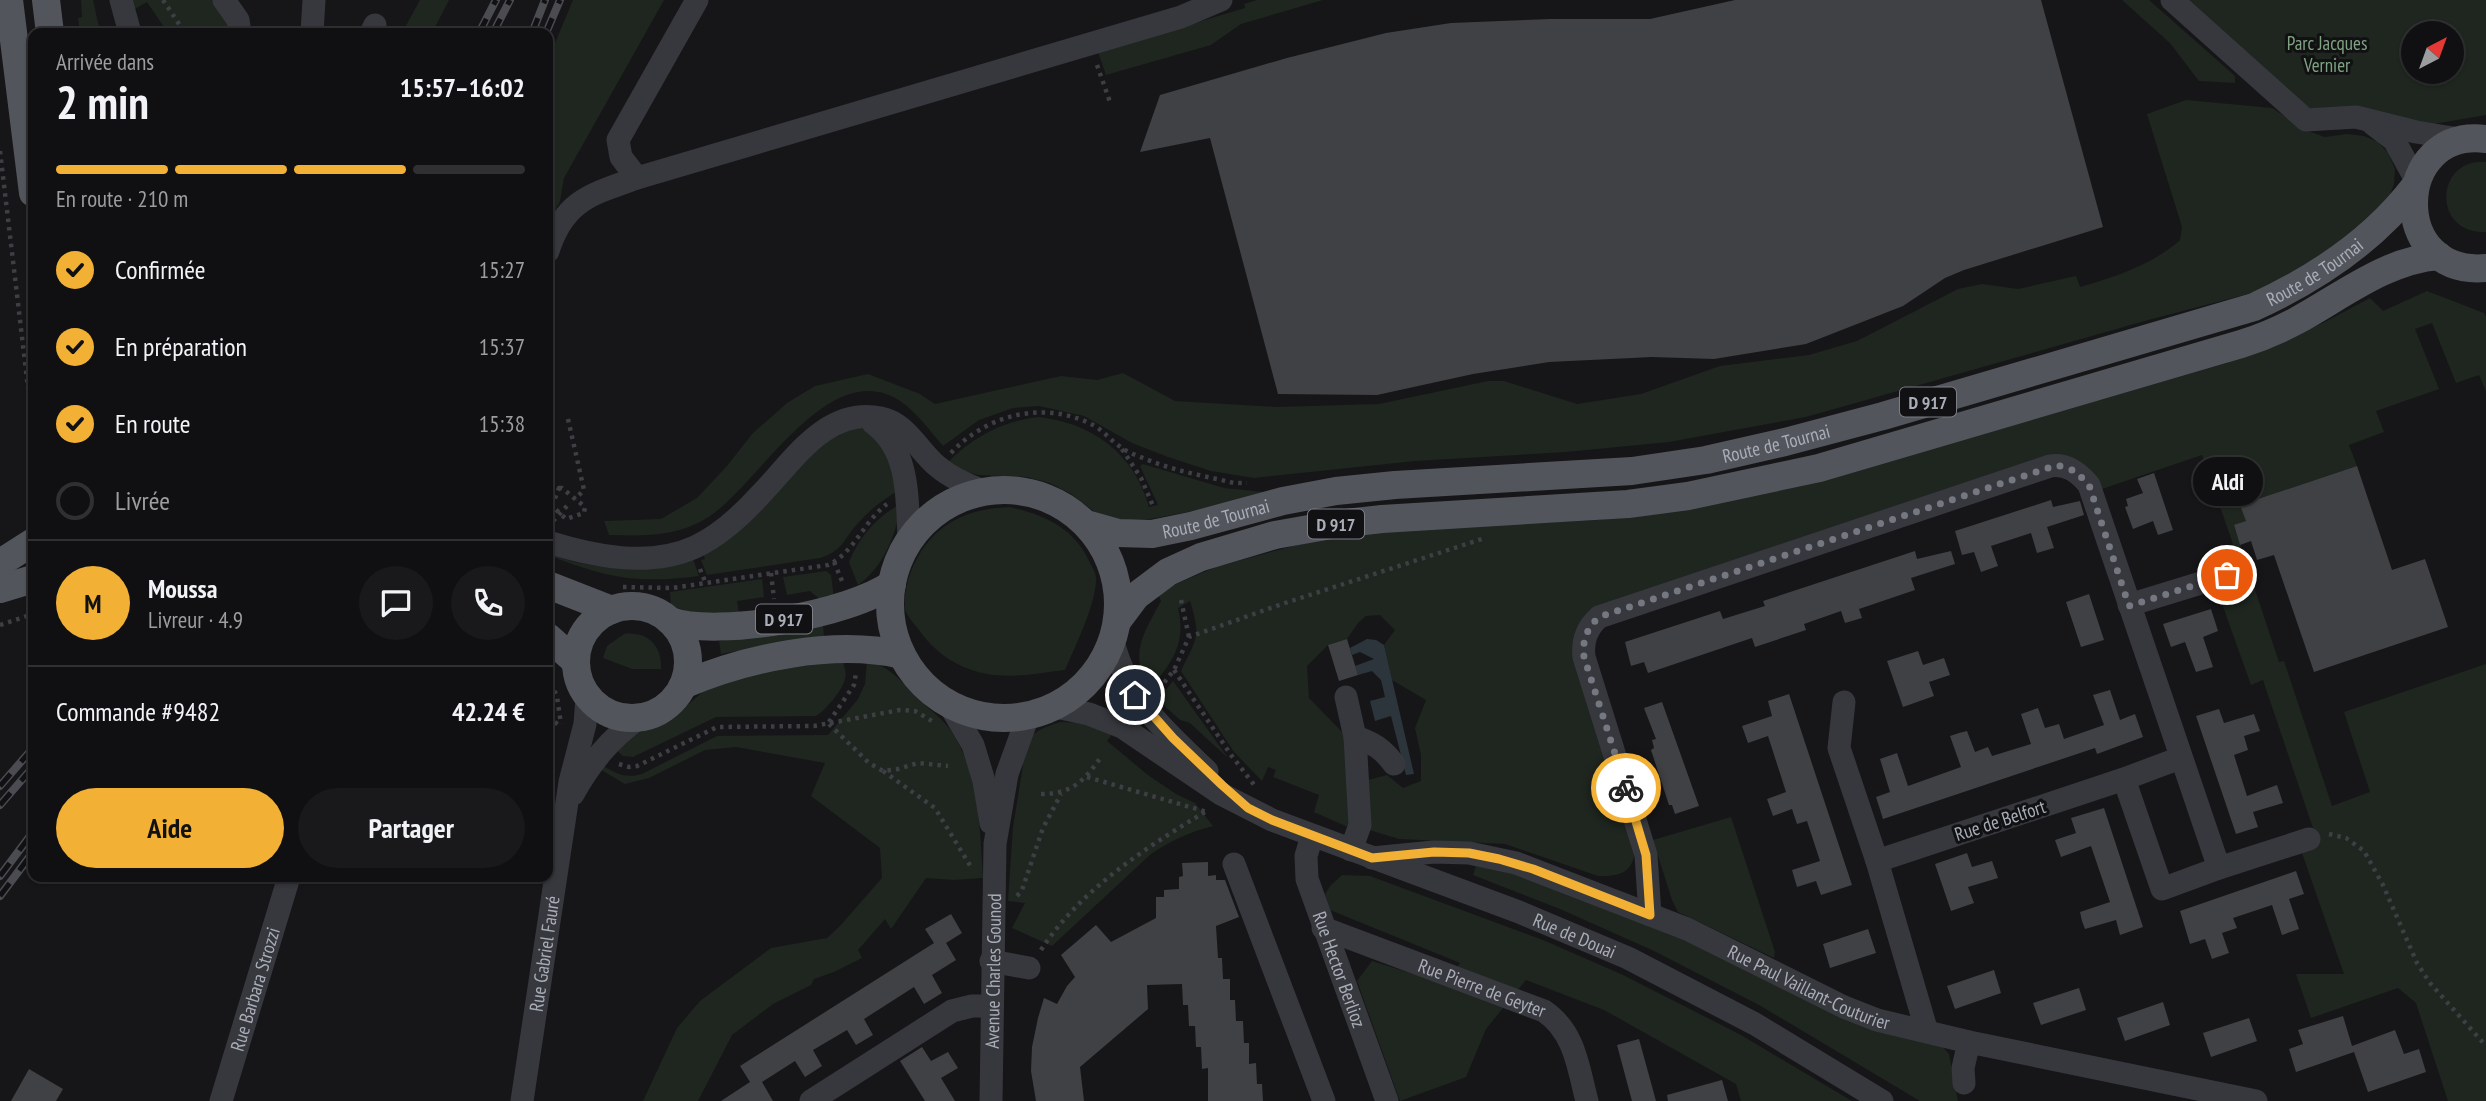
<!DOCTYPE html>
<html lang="fr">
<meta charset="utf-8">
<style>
:root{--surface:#101012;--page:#19191b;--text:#f1f3f6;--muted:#9c9d9f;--line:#303032;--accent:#f2b134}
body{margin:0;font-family:"PT Sans Narrow",sans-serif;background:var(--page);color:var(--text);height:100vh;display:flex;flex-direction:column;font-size:26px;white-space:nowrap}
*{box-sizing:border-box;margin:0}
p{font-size:23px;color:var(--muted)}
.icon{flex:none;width:38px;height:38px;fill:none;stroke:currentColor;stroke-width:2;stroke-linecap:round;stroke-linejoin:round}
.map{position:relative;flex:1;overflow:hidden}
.details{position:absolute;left:28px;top:28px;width:525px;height:854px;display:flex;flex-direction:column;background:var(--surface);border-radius:14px;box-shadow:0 2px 5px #0004,0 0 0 2px var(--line)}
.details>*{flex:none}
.needle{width:46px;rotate:41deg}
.fabs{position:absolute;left:2401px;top:21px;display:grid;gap:14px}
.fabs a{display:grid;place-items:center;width:63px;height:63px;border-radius:50%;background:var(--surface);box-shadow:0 2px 5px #0004,0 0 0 2px var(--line);font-size:35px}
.pin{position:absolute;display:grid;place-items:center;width:60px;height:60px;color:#fff;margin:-30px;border:4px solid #fff;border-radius:50%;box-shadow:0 2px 7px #0007}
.courier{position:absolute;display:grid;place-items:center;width:70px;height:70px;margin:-35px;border:5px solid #f2b134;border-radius:50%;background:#fff;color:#222;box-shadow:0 2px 9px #0007}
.bubble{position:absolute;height:49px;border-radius:24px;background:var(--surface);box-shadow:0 2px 5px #0004,0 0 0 2px var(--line);font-size:23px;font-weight:600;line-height:49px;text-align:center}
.headline em{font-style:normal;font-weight:600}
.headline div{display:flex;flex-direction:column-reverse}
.headline{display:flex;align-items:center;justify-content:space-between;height:119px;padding:0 28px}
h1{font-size:46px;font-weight:600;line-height:52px}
.bar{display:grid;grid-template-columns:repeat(4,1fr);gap:10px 7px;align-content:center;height:84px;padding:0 28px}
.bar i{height:9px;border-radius:5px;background:var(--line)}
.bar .active{background:var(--accent)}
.bar p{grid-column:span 4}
.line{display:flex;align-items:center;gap:18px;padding:0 28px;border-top:2px solid var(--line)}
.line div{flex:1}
.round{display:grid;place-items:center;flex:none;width:74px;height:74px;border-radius:37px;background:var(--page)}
ol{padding:0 28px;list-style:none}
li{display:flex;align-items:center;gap:21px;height:77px}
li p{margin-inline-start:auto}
li .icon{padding:7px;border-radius:50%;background:var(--accent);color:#111;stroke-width:4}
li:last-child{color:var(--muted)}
li i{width:38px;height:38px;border:4px solid var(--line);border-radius:50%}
.action{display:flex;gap:14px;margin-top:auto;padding:14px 28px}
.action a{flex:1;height:80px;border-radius:42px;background:var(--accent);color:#111;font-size:28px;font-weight:600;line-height:80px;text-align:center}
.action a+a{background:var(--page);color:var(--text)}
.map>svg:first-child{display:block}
.green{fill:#1e261f;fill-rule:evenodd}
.water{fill:#2c353c}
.building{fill:#404145}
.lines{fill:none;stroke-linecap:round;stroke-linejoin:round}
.path{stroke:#3d3f44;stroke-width:4.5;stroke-dasharray:3.5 5;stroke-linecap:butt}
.minor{stroke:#37383d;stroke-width:23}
.major{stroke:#53555c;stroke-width:28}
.rail-casing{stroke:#4a4c52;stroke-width:8}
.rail{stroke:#111113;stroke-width:5;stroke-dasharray:16;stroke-linecap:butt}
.done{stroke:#757880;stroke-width:7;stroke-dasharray:0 12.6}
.route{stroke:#f2b134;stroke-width:9}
.labels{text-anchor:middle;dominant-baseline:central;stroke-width:6;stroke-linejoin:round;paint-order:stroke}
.shield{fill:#111113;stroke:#7b7e86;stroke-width:2}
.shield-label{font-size:18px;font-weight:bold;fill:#a8adb8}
.park-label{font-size:19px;fill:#7fa381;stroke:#111113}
.street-label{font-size:19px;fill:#a8adb8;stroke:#111113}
</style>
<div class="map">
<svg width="2486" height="1101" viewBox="0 0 2486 1101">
<rect width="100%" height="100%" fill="#161618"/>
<g class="green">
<path d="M81,0H93L100,32L80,33L78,18L82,17Z"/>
<path d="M126,0H216L232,33H168L147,2L131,11Z"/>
<path d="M420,0H449L432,33H402Z"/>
<path d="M573,0H664L564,178L560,201L548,225V60Z"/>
<path d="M1257,0H1323L1241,24L1211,45L1106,75L1098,52L1245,8L1244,4Z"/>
<path d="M2122,0H2149L2235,76V83L2199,81L2170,43Z"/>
<path d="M2185,0H2486V115L2428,125L2304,107ZM2413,33H2452V72H2413Z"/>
<path d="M2186,100L2272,108L2308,131L2325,137L2347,134L2364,136L2378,142L2388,153L2395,169L2394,184L2390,195L2382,205L2335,246L2291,274L2252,293L2152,319L1806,417L1669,442L1566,452L1415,461L1254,478L1211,471L1168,457L1132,443L1084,416L1039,406L1013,408L979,420L943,446C930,431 919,415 903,403C830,350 758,487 707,518C676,537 644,536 609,535L604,521L661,519L697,498L727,466L752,434L787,403L815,386L868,374L920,394L935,404L1061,376L1097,380L1123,373L1175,401L1277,407L1379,404L1488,381H1504L1577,404L1641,394L1720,366L1809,355L1857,341L1958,289L1982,284L2018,289L2076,276L2080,287C2115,277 2152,265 2180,240L2182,227L2147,114Z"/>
<path d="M2486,162V232C2432,235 2434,158 2486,162Z"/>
<path d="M2427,291L2484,313L2486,317V391L2479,375L2456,383L2432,323L2415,329L2439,389L2376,411L2384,432L2349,445L2357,466L2241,505L2246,521L2234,526L2279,662L2284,661L2332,806L2370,792L2344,712L2486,664V1101H2448L2416,1003L2398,988L2311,1018L2296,974H2344L2301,850L2318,843L2263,680L2251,685L2216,587L2235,580L2240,564L2202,455L2099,490L2083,468L1584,622L1635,846C1635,871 1622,877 1598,876L1505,844L1399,839L1366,829L1364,781L1387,775L1403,788L1421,781V755L1415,728L1426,700L1392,680L1384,645L1395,630L1380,615L1366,616L1358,623L1347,639L1328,645L1307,666L1309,698L1347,737L1350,828L1314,812L1319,795L1273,777L1276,770L1268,767L1262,781L1234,752L1181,671C1197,638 1201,637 1190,601L1178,608C1187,644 1171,664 1149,690C1129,653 1143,635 1161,601L1157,592L1216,567L1293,546L1348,535L1405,529L1599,520L1669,511L1825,480L2227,363L2323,323L2370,298L2383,311Z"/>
<path d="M1039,417C1092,423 1134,453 1149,507L1158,505L1140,466L1143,464L1224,488L1264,492L1265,498L1150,519L1108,522L1071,494L1050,483L1027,477L978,475L960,470L947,463C973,437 1002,421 1039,417Z"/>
<path d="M856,426C883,436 890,465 899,490C884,499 872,508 860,521C844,537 844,551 820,558L707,575L701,560L705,559L703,554L825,440Z"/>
<path d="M900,504C897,535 883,567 858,585L849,562C859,537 876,518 900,504Z"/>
<path d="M1009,507C1043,514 1075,528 1090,563C1092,567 1096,573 1096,578C1097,602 1075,647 1065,670C1033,674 1000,681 969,669C951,663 933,649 922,634C917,627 910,620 906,612C903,604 906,588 908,580C924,531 958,509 1009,507Z"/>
<path d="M548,553C603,575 637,567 693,559L699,576C636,584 607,578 548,555Z"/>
<path d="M826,571L831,575L834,598L822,601L810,591L787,595L783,577Z"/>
<path d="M762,579L764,597L737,601L739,613C717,616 691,615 671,605L670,592Z"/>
<path d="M823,626L824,636L721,654L719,641Z"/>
<path d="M624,634C648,631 662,646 661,669H632L603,658L607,646Z"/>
<path d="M843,661C844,667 847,673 845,679C842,691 826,710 816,716L716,717L633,757L623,756L614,748L638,733L668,722L706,689L765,671Z"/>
<path d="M867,661C890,666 902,682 918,698C929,709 943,719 952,732C979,774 980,829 983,878L954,880L926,878L891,929L885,919L858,950L862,958L834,972L814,979L811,985L773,1004L732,1035L698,1101H643L677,1028L700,1001L771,948L827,938L840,926L882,878L880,848L811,796L825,763L736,747L705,750L649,778L625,784L598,768L600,764C615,773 624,779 642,774L717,736L828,735L858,699L865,684Z"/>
<path d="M1173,681L1228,758L1190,723L1180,720L1158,700Z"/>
<path d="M1061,722L1084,723L1113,733L1107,741L1148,775L1176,794L1195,803L1213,826C1190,832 1170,841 1151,854L1052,946L1012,928L1025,903L1008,901L1013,827L1023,765L1016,762C1026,737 1035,729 1061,722Z"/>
<path d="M1731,817L1775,952L1774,958L1678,912L1672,900L1653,840Z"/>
<path d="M1476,866L1523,874L1940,1044L1949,1054L1958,1101H1920L1759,1005L1654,951L1560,909L1473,875Z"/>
<path d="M1342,875L1370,876L1543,940L1623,975L1741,1035L1852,1101H1741L1736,1084L1604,1010L1526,980L1486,1029L1466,1077L1400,1101L1357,981L1372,961L1445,984L1460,963L1330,910L1325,894L1331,885Z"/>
</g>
<path class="water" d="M1367,639L1376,640L1384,645L1414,774L1406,775L1391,716L1375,721L1370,701L1385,697L1381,680L1372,671L1358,675L1355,666L1374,659L1360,652L1352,655L1350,648Z"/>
<g class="building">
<path d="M1735,0H2041L2103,227L1964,270L1945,278L1903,306L1806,344L1714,359L1652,357L1549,362L1473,374L1377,395L1278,394L1210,138L1140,152L1160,95L1287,58L1386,33L1451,23L1550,19H1650Z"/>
<path d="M2357,466L2392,570L2425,559L2448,627L2314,672L2274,555L2257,560L2251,541L2240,545L2234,525L2246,521L2240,505Z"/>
<path d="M2154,473L2173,530L2158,535L2153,521L2133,529L2125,507L2128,506L2126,499L2143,493L2137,479Z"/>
<path d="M2051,500L2053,507L2080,501L2084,515L2047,527L2054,548L2037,553L2031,533L1991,546L1998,566L1981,572L1974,552L1962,555L1955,531Z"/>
<path d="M1915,551L1917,559L1951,551L1955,564L1911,578L1915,590L1859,609L1862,618L1845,623L1841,611L1804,624L1806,630L1755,647L1752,638L1648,673L1644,662L1631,666L1625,642L1720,611L1723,619L1765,606L1763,601Z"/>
<path d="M2089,594L2104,640L2081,647L2066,602Z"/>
<path d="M2211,609L2218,631L2203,637L2213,667L2196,672L2185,642L2171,647L2163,624Z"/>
<path d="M1347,639L1358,675L1339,681L1328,645Z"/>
<path d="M1918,651L1923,665L1944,658L1950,675L1929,682L1934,696L1903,707L1887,661Z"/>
<path d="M2110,690L2120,720L2135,714L2143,737L2097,754L2095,748L1883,819L1876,797L1890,792L1880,759L1897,753L1908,786L1961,767L1950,736L1959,733L1967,731L1975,752L1988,747L1992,756L2031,744L2021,714L2038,708L2045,728L2059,724L2064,739L2104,725L2093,695Z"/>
<path d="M1789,694L1852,885L1821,895L1816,881L1797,887L1792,870L1820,861L1807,821L1797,824L1792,809L1773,816L1767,799L1786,792L1768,736L1748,743L1742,726L1772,716L1768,701Z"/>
<path d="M1662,702L1699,806L1675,814L1672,805H1669L1651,750L1654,748L1652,740L1656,739L1644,708Z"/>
<path d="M2219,709L2224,723L2254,714L2260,731L2244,736L2248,750L2234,755L2247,796L2277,785L2283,803L2253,812L2258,827L2236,834L2196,716Z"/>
<path d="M2104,808L2143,927L2120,935L2116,920L2085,929L2082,921L2080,912L2110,902L2091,846L2061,857L2055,840L2076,833L2071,818Z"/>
<path d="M1967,853L1972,867L1992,861L1998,878L1968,887L1974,903L1951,911L1935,864Z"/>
<path d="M1208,862V876L1216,875V880H1225L1239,917L1216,926L1218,958H1222L1223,979H1230V1000H1235L1236,1021H1243L1244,1043H1249V1064L1256,1063L1257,1084H1262L1263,1101H1208V1068L1202,1069L1201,1047H1196L1195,1026H1189L1188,1005H1183L1182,984L1147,985L1148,1009L1080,1067L1084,1101H1036L1031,1071L1032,1047L1038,1018L1044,998L1057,1004L1067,986L1075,977L1061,955L1096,925L1111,942L1156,918V897H1164V890L1179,889V877L1183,876L1182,863Z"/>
<path d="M2296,871L2304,894L2289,899L2299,929L2282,935L2272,905L2233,918L2237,928L2222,933L2229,953L2212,959L2205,939L2190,944L2180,911Z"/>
<path d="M951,914L962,933L946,943L956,960L932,975L942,993L924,1004L914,987L864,1019L873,1035L856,1045L847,1030L813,1050L822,1066L805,1077L795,1061L762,1082L773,1101H721L750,1082L740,1066L934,943L925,929Z"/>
<path d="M1868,929L1876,953L1830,968L1823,944Z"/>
<path d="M1994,970L2001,993L1955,1009L1947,986Z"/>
<path d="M2079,988L2086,1010L2041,1025L2033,1003Z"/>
<path d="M2163,1002L2170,1025L2125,1041L2117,1018Z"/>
<path d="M2343,1016L2352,1046L2395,1030L2404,1054L2419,1049L2426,1072L2368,1092L2354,1052L2296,1072L2289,1049L2303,1044L2298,1030Z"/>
<path d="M2249,1018L2257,1041L2211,1057L2203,1033Z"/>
<path d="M1639,1039L1656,1101H1632L1617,1045Z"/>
<path d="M922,1047L931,1061L948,1052L958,1068L941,1078L955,1101H925L900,1061Z"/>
<path d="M29,1069L63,1089L56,1101H11Z"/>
<path d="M1722,1080L1728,1101H1668L1667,1095Z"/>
</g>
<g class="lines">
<g class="path">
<path d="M163,0L185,33"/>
<path d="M1097,65L1111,105"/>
<path d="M0,151L33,430"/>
<path d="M568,419L584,490L575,499"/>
<path d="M1122,449L1141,478L1153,506"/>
<path d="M951,453C987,414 1045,400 1093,425C1104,431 1111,441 1122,448C1129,453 1138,456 1146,459C1174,471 1205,476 1234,483H1247"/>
<path d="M559,488H562L585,507L584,513L566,519L552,506Z"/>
<path d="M553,521L567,506"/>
<path d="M834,562L842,581"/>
<path d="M700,569L706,584"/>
<path d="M771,573L774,599"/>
<path d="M623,587L672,588L828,565C854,553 864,521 887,504"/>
<path d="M1181,600L1189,637"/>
<path d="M0,625L33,614"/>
<path d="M1174,670L1231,755L1255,786"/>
<path d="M548,675L557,697L561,724"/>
<path d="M1159,689L1174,670L1189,637L1282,604L1482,539"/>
<path d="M548,717L560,726"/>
<path d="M829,722L854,685L856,673"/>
<path d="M829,724L869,763L883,771L898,769L918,763L948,766"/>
<path d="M619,764L629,767L637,766L717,727L814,726L900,710L915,711L932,721"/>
<path d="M883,771L935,808L971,867"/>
<path d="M1087,777L1207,812"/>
<path d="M1041,794C1072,794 1084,781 1101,757"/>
<path d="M2329,834L2346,838L2364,851L2383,885L2417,963L2430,983L2486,1046"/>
<path d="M1017,896L1022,890L1043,828L1061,794"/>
<path d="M1041,950C1080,890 1145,848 1205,812"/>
</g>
<g class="minor">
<path d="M121,0L130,33"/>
<path d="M224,0L238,20L240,33"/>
<path d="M2172,0L2306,120L2356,117L2416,132L2465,140"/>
<path d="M312,33L314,0"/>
<path d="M371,33L375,25"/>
<path d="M2373,124L2394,140L2416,180"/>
<path d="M637,178L621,157L618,140L697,0"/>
<path d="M548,251C564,200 592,194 637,178L1181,17L1221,0"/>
<path d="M873,423C910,450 907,498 909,540"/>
<path d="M548,542C593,556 649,568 695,547C721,535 742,515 761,494C794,460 826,407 881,418C906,423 919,451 937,466C951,478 967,485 984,491"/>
<path d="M2129,605L2227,575"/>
<path d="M1113,641C1127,699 1165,731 1207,771"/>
<path d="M1346,697L1355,737L1360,825L1351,850"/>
<path d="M1844,702L1839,748L1877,861"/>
<path d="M949,704L973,745L984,781L991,823"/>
<path id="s1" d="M1056,707L1089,714L1122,727L1221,794L1272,820L1519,912L1628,958L1755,1024L1882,1101"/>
<path d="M1355,737C1373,743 1382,748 1394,764"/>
<path d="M2124,779L2180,758"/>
<path d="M573,794C591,762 610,739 639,718"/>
<path id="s2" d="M1312,836L1306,856L1307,879L1387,1101"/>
<path id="s3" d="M1372,858L1434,852L1469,853L1516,863L1687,929L1844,1007L1877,1020L1969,1042L2256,1101"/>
<path d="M1234,864L1324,1101"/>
<path d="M2219,868L2309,839"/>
<path d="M1650,915L1646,855L1584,657C1582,640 1587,628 1599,617L2050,466C2067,463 2079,473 2089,485L2219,868L2162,889L2124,779L1877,861L1927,1032"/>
<path id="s4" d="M1323,928L1544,1011C1575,1032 1578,1067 1587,1101"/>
<path d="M991,961L1029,968"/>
<path d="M1964,1083L1963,1068L1969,1042"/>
<path id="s5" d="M221,1101L289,877"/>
<path id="s6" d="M522,1101L570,782L585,724L587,697"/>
<path d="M811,1101L952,1011L972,1006H992"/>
<path id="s7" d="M991,1101L995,844L1007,774L1028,716"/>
</g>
<g class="major">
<path d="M9,0L33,193"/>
<path d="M46,0L50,33"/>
<path d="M2486,139C2392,127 2388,277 2486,268"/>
<circle cx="1004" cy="604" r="114"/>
<path id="s8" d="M1086,524L1118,533L1152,534L1191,526L1283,501L1336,491L1395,485L1632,471L1706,460L1785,442L1883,416L2254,307C2315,279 2374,240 2415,186"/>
<path d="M0,563L33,542"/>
<path d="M548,585L612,610"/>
<path d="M0,589L33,579"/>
<circle cx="632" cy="662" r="56"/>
<path d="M1118,620L1136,596L1168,572L1201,557L1275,535L1337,524L1382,519L1628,504L1688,496L1819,468L2241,344C2260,338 2279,330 2296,321C2342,296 2386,260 2439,256"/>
<path d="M670,621C718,638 850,614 892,584"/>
<path d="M548,637L575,661"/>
<path d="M683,685C746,658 834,639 902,655"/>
</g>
<defs>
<g id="rail">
<path d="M479,33L496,0"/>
<path d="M493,33L510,0"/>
<path d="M532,33L545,0"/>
<path d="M546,33L560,0"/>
<path d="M0,786L33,748"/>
<path d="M0,805L33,767"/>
<path d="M0,876L33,832"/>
<path d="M0,896L33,852"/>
</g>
</defs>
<use href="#rail" class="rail-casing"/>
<use href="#rail" class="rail"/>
</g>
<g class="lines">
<path class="done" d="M1626,788L1584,657C1582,640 1587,628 1599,617L2057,465L2075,471L2089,485L2129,606L2227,575"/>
<path class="route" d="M1135,695L1173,738L1222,785L1248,808L1272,820L1372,858L1434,852L1469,853L1499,859L1533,869L1650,915L1646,855L1626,788"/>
</g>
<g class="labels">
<g class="shield">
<rect x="1900" y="387.5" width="56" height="29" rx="5"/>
<rect x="1308" y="509.5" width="56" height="29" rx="5"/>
<rect x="756" y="604.5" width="56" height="29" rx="5"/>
</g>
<g class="shield-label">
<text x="1928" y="402">D 917</text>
<text x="1336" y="524">D 917</text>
<text x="784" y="619">D 917</text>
</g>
<g class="park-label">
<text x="2327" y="43">Parc Jacques<tspan x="2327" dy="22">Vernier</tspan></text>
</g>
<g class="street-label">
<text stroke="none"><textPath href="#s8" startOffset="1267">Route de Tournai</textPath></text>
<text stroke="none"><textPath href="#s8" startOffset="700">Route de Tournai</textPath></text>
<text stroke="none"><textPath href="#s8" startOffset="133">Route de Tournai</textPath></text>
<text transform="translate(2000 820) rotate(-18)">Rue de Belfort</text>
<text stroke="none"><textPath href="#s1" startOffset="570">Rue de Douai</textPath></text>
<text stroke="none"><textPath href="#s6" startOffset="149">Rue Gabriel Fauré</textPath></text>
<text stroke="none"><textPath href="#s2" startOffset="140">Rue Hector Berlioz</textPath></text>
<text stroke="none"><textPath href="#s7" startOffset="130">Avenue Charles Gounod</textPath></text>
<text stroke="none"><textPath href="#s3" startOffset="464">Rue Paul Vaillant-Couturier</textPath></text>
<text stroke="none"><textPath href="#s4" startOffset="170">Rue Pierre de Geyter</textPath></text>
<text stroke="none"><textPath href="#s5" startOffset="117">Rue Barbara Strozzi</textPath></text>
</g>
</g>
</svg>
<div class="fabs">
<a><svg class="needle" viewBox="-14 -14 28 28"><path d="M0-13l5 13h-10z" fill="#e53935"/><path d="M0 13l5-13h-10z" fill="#9c9d9f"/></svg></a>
</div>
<div class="pin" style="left:2227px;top:575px;background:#ea580c"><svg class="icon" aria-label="bag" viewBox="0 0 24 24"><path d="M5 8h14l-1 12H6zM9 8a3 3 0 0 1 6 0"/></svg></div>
<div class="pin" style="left:1135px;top:695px;background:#1f2937"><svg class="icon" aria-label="home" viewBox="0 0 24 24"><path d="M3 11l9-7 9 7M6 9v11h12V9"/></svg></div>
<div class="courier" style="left:1626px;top:788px"><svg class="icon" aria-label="bike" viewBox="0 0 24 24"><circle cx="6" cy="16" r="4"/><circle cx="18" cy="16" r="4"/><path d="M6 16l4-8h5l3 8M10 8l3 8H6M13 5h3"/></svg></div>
<div class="bubble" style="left:2193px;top:457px;width:70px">Aldi</div>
<section class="details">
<div class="headline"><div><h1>2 min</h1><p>Arrivée dans</p></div><em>15:57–16:02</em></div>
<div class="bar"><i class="active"></i><i class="active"></i><i class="active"></i><i></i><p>En route · 210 m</p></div>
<ol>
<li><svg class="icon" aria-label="check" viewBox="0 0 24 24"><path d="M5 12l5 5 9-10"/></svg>Confirmée<p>15:27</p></li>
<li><svg class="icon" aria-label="check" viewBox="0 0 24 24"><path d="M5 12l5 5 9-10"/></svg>En préparation<p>15:37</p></li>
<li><svg class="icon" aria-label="check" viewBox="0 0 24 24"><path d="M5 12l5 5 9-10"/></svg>En route<p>15:38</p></li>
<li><i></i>Livrée</li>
</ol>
<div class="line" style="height:126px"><b class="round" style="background:var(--accent);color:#111">M</b><div><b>Moussa</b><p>Livreur · 4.9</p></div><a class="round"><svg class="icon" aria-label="chat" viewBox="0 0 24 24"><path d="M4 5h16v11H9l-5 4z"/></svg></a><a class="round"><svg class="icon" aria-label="phone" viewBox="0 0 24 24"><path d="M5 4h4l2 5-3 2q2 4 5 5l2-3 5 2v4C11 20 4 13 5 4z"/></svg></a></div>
<div class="line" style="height:91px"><div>Commande #9482</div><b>42.24 €</b></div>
<div class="action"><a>Aide</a><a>Partager</a></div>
</section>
</div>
